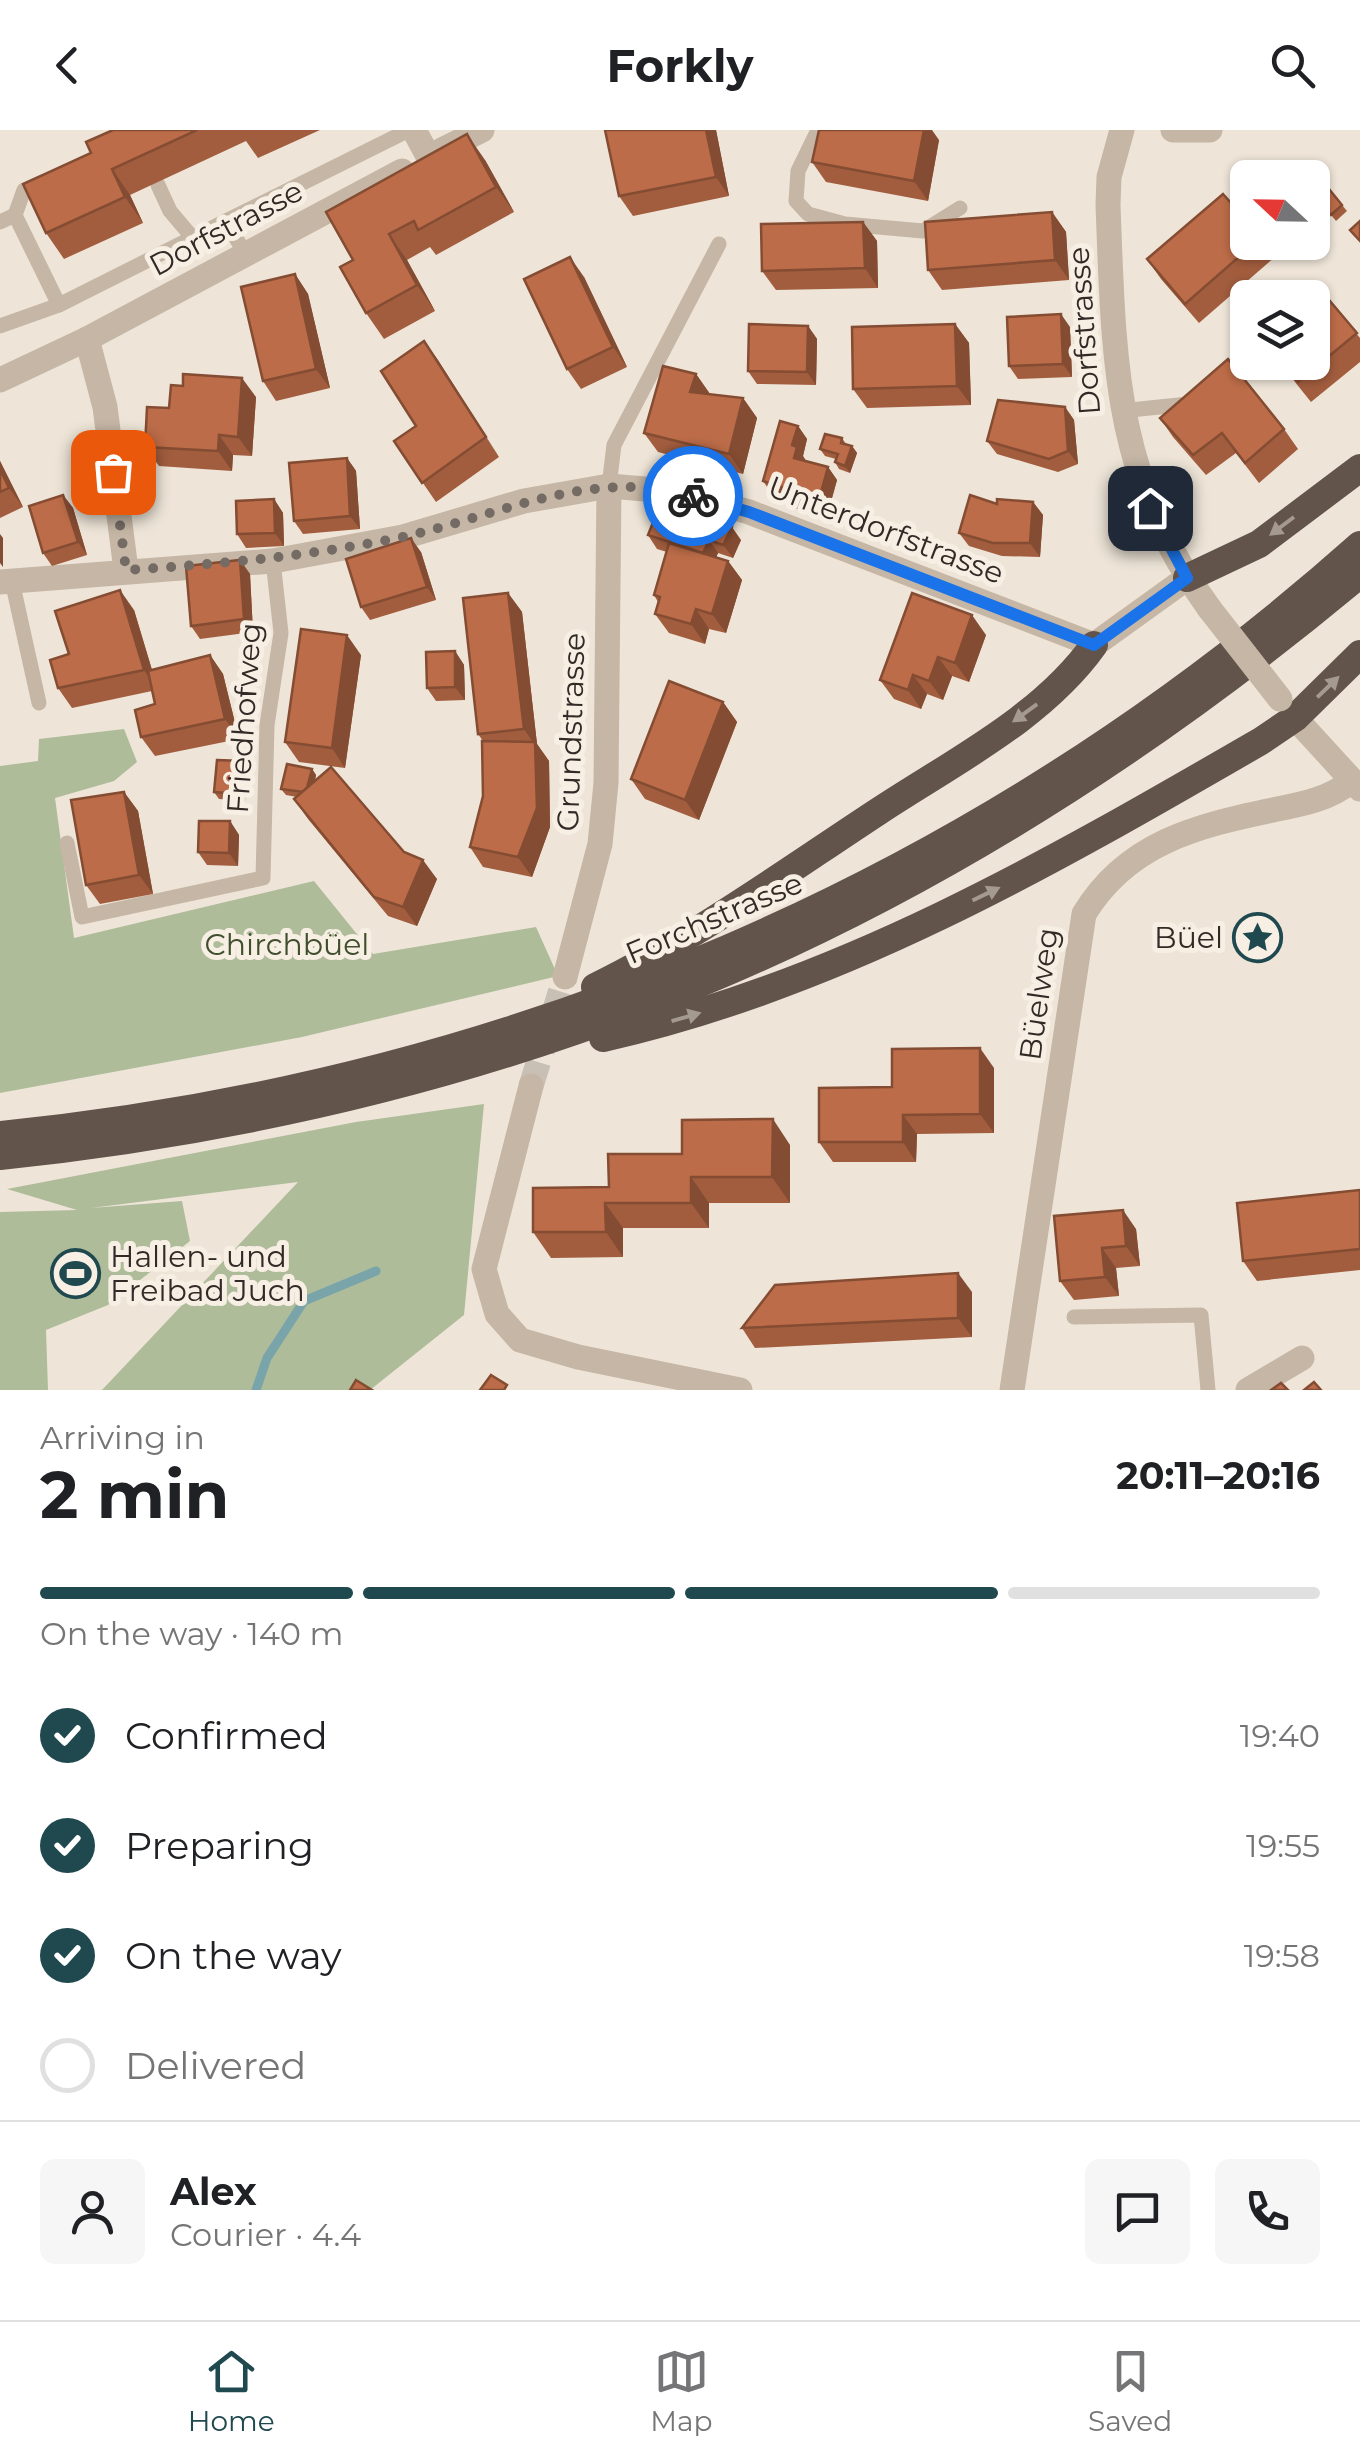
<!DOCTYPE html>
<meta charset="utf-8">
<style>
:root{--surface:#fff;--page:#f6f6f6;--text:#202124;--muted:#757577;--line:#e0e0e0;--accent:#1f494f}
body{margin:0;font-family:Montserrat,sans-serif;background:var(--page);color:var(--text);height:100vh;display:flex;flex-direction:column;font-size:38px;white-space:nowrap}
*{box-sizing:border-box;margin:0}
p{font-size:32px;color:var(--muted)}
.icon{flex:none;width:55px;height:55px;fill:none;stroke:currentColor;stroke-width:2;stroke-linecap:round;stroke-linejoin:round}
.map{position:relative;height:1260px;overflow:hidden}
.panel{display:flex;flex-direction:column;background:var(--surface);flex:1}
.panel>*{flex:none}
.needle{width:65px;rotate:292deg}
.buttons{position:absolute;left:1230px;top:30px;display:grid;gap:20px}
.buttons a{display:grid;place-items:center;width:100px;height:100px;border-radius:15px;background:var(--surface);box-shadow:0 2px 8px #0004;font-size:50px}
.pin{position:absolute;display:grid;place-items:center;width:85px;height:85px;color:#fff;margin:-42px;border-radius:20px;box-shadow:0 5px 15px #0006}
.courier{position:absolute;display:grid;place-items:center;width:100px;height:100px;margin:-50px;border:8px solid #1a73e8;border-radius:50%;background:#fff;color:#222;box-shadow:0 2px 12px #0007}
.summary em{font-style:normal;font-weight:700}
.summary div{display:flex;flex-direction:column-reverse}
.summary{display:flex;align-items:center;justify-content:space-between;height:170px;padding:0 40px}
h1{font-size:65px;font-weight:700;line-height:75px}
.bar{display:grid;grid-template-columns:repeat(4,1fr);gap:15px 10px;align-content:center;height:120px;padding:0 40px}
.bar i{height:12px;border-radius:8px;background:var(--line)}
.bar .current{background:var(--accent)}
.bar p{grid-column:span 4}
.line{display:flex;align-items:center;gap:25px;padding:0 40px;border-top:2px solid var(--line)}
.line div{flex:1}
.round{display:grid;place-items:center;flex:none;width:105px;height:105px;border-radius:15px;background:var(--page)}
ol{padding:0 40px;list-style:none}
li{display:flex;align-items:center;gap:30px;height:110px}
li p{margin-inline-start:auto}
li .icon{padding:10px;border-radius:50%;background:var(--accent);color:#fff;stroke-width:4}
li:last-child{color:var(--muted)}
li i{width:55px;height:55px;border:5px solid var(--line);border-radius:50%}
header{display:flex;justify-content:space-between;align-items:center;height:130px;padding:0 40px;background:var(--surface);font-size:45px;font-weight:700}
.tab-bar{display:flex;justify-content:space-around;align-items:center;height:140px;border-top:2px solid var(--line);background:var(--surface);font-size:28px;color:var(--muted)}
.tab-bar a{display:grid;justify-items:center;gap:5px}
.tab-bar .current{color:var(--accent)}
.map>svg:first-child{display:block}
.green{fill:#aebc9a}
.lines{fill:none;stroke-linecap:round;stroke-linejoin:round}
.stream{stroke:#79a4a9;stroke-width:9}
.minor-tunnel{stroke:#c8c0b4;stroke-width:25;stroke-dasharray:25 12;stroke-linecap:butt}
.service{stroke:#c5b6a5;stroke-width:15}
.minor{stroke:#c5b6a5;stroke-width:25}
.tertiary{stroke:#c5b6a5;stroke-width:25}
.trunk{stroke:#62544a;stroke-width:28}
.tertiary-bridge{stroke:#c5b6a5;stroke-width:25}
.wall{fill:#a25d3e}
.shaded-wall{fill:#844c32}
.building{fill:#bc6c48;stroke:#844c32;stroke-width:2.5}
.oneway{fill:#a59a8f}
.done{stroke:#746b64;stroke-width:10;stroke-dasharray:0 18}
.route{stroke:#1a73e8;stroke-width:12}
.labels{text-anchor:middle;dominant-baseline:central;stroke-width:10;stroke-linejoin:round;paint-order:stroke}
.street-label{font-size:30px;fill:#322a26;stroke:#f7efe4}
.poi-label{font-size:30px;fill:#322a26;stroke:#f7efe4;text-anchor:end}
.park-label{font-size:30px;fill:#3f4e2c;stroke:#f7efe4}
</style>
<header><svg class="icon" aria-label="back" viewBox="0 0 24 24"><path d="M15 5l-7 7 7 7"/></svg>Forkly<svg class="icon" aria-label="search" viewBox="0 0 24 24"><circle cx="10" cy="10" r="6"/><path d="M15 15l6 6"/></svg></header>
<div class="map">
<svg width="1360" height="1260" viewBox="0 0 1360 1260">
<rect width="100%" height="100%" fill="#eee5d8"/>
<g class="green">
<path d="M124,599L137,632L114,651L55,668L74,808L314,751L373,824L536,797L558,846L302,907L0,963V636L38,631L39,609Z"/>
<path d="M484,974L464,1185L370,1260H102L298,1052L91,1078L182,1071L190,1111L108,1175L46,1200L48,1260H0V1082L77,1080L7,1059L356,992Z"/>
</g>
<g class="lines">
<path class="stream" d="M256,1260L267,1228L304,1171L376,1141"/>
<path class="minor-tunnel" d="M531,956L565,847"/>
<g class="service">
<path d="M818,0L798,41L796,71L808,84L845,94L923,101L960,78"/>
<path d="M158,55L170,81L192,107"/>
<path d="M15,85L24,60L42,52"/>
<path d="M226,91L409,0"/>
<path d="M0,92L15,85L59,175"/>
<path d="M0,196L59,175L226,91L246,125"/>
<path d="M1121,281L1188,274"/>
<path d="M609,356L614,315L719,114"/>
<path d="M12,451L39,573"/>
<path d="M67,713L82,787L263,748L267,595L281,503L273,431"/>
<path d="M1074,1187L1201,1185L1208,1260"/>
</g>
<g class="minor">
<path d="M414,0L428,26"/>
<path d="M87,209L105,277L126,440"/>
<path d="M0,452L273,431L403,407L524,371L609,356L681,362L749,382L1094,515"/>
<path d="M1295,588L1360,659"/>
<path d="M565,847L600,714L606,653L609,356"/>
<path d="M531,956L484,1139L497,1184L520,1210L578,1227L740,1260"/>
<path d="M1012,1260L1084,784C1127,713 1196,696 1273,680C1303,674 1327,670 1352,651"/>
<path d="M1248,1260L1302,1228"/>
</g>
<g class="tertiary">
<path d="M1122,0L1109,47L1108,75C1114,230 1113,347 1209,478"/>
<path d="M1173,0H1210"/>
<path d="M442,20L482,0"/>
<path d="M0,250L87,209L402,41"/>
<path d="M1094,515L1187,448"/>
</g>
<g class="trunk">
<path d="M1187,448L1259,414L1360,338"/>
<path d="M595,857C695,808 786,742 879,681C953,632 1042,588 1094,515"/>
<path d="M603,908C840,855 1052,732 1261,611L1295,588L1360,524"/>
<path d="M0,1005C509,954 977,756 1360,415"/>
<path d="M0,1026C530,971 953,785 1360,444"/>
</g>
<path class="tertiary-bridge" d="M1209,478L1280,569"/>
</g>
<g class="wall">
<path d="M113,0H320L258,28L246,11L130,65L143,93L64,129L46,103L91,23Z"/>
<path d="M716,0L729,66L633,86L619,66Z"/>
<path d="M939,10L928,71L826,52L812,32Z"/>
<path d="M485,30L514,82L436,125L430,117L407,130L435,181L384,209L366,183L353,130Z"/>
<path d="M1318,69L1342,75L1347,81L1336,91Z"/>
<path d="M1052,82L1066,102L1069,150L942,160L928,140Z"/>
<path d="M863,92L877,111L878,158L776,160L762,141Z"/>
<path d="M1248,112H1265L1275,127L1199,193L1161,149L1147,129Z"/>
<path d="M295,144L308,164L330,258L276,271L263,251Z"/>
<path d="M584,147L627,237L581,259L567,239Z"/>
<path d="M1319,158L1360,208V232L1311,272L1279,232H1312Z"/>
<path d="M955,194L969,213L971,275L867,278L853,259Z"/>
<path d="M808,196L817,209L816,255L757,254L748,241Z"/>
<path d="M1070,197L1072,247L1018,249L1009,236Z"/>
<path d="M424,211L499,327L436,372L394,311L416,296Z"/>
<path d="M696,244L710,264L743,268L757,288L743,344L658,322L644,303Z"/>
<path d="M256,267L252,326L233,325L232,341L159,336L145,317L169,278Z"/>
<path d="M1065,277L1074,290L1078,334L1058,342L997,324L987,311Z"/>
<path d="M1160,288L1284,299L1298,319L1259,353L1236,323L1206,345L1173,307Z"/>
<path d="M798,296L807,309L803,326L806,331L828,337L837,350L827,386L789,377L782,368L772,364L763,351Z"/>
<path d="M842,308L846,314L852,316L857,323L850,343L839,339L835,332L836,329L825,326L820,319Z"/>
<path d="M347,328L356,341L360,399L303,404L294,391Z"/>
<path d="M0,331L23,377L0,388Z"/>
<path d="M63,365L73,378L87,425L52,436L43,423Z"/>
<path d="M274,369L283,383L284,416L246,418L237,404Z"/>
<path d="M1033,372L1043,385L1040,427L1002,426L969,416L959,403L997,374Z"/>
<path d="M648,405L741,410L733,428L718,423L716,427L728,431L742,450L726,503L709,499L705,514L669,503L655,484L658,472L654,465L667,422L657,419Z"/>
<path d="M421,422L436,470L370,490L361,477Z"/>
<path d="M240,430L250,444L253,502L200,509L191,496Z"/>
<path d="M508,463L522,482L537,614L549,631L550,697L532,747L483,737L470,717L483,666V611L478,604Z"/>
<path d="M134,480L152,540L210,525L223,544L239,609L155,626L141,607L155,574L152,561L72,578L58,558L69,524Z"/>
<path d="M986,505L969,552L952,546L943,570L927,564L921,579L894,569L880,550Z"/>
<path d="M455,521L464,535L465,570L436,571L427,558Z"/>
<path d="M361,525L345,638L299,632L285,612Z"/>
<path d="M723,572L737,592L699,690L645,669L631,649Z"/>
<path d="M242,631L246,638L245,671L219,669L214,662Z"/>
<path d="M312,639L316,645L315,651L437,749L417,796L388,786L308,689L294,669L297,667L286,665L281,659Z"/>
<path d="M124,662L138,681L153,764L100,774L86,755Z"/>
<path d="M230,691L239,705L238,736L207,735L198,722Z"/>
<path d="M994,938V1003L917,1004L916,1032H833L819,1012L892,957Z"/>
<path d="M790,1015V1073H709V1098H623V1127L551,1128L533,1102L609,1057L682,1024Z"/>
<path d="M1360,1060V1140L1257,1151L1243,1131Z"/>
<path d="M1054,1086L1136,1099L1140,1136L1116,1138L1119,1166L1074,1170L1060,1151Z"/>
<path d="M972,1162V1207L755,1218L742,1198Z"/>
</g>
<g class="shaded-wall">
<path d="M706,0H716L729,66L716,47Z"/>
<path d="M924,0H932L939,10L928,71L914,51Z"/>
<path d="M467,4L485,30L514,82L496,57Z"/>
<path d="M112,39L130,65L143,93L125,67Z"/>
<path d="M1052,82L1066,102L1069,150L1055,130Z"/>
<path d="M863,92L877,111L878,158L865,138Z"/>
<path d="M389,104L407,130L435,181L417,155Z"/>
<path d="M570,127L584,147L627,237L613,217Z"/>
<path d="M295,144L308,164L330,258L316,239Z"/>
<path d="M1061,184L1070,197L1072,247L1063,234Z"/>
<path d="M955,194L969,213L971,275L957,256Z"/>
<path d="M808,196L817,209L816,255L807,242Z"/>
<path d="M424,211L438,230L499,327L486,307Z"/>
<path d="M696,244L710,264L690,262Z"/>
<path d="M242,248L256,267L252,326L238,307Z"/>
<path d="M743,268L757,288L743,344L729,324Z"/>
<path d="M1065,277L1074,290L1078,334L1068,321Z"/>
<path d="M798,296L807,309L803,326L806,331L794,328L792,315Z"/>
<path d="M219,305L233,325L232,341L218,321Z"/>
<path d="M852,316L857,323L850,343L845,336Z"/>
<path d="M347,328L356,341L360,399L350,386Z"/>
<path d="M0,331L23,377L9,358L0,339Z"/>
<path d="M828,337L837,350L827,386L818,373Z"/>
<path d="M63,365L73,378L87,425L78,412Z"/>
<path d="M274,369L283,383L284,416L275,403Z"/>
<path d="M1033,372L1043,385L1040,427L1030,413Z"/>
<path d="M732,397L741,410L733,428L723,415Z"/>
<path d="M0,404L3,408V437L0,433Z"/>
<path d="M411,408L421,422L436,470L427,457Z"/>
<path d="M709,410L718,423L712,438L702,424Z"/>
<path d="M240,430L250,444L253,502L244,489Z"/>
<path d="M728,431L742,450L726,503L712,484Z"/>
<path d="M120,460L134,480L158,560L144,540Z"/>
<path d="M508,463L522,482L537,614L549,631L550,697L532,747L518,727L535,615L524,599Z"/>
<path d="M696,479L709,499L705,514L691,494Z"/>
<path d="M972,485L986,505L969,552L955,533Z"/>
<path d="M347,505L361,525L345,638L332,618Z"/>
<path d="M455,521L464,535L465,570L455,557Z"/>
<path d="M210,525L223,544L239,609L225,589Z"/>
<path d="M938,527L952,546L943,570L929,551Z"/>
<path d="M913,545L927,564L921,579L908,560Z"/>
<path d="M723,572L737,592L699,690L685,670Z"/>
<path d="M242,631L246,638L245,671L240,664Z"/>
<path d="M312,639L316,645L311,669L306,662Z"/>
<path d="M124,662L138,681L153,764L139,745Z"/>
<path d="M230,691L239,705L238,736L229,723Z"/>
<path d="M423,730L437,749L417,796L403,777Z"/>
<path d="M980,918L994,938V1003L980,984Z"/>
<path d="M903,985L917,1004L916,1032L903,1012Z"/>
<path d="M773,989L790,1015V1073L772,1047Z"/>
<path d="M691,1047L709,1073V1098L691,1073Z"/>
<path d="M605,1073L623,1098V1127L606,1102Z"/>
<path d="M1123,1080L1136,1099L1140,1136L1126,1116Z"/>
<path d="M1102,1118L1116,1138L1119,1166L1105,1147Z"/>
<path d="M958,1143L972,1162V1207L958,1188Z"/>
</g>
<g class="building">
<path d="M113,0H197L112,39L125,67L46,103L23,54L91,23L86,12Z"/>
<path d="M605,0H706L716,47L619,66Z"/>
<path d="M819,0H924L914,51L812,32Z"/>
<path d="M467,4L496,57L418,100L414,91L389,104L417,155L366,183L340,137L353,130L326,82Z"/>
<path d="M1329,59L1342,75L1331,85L1318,69Z"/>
<path d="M1223,64L1248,92V112H1256L1185,174L1147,129Z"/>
<path d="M1052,82L1055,130L928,140L925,92Z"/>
<path d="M1360,91V111L1350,100Z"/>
<path d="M863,92L865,138L762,141L761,94Z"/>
<path d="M570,127L613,217L567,239L524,149Z"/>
<path d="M295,144L316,239L263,251L241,157Z"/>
<path d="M1319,158L1357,203L1298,252L1281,232H1312V168H1308Z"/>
<path d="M1061,184L1063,234L1009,236L1007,187Z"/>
<path d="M749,194L808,196L807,242L748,241Z"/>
<path d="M955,194L957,256L853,259L852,197Z"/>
<path d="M424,211L486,307L422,353L394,311L416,296L381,241Z"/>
<path d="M1228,229L1284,299L1245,333L1222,303L1193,325L1160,288Z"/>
<path d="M663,236L696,244L690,262L743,268L729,324L644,303Z"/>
<path d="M183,244L242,248L238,307L219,305L218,321L145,317L147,277L169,278L171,255L183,256Z"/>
<path d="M998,270L1065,277L1068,321L1049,329L987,311Z"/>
<path d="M780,291L798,296L792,315L797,317L794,328L828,337L818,373L779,363L782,357L763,351Z"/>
<path d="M825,304L842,308L841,313L852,316L845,336L835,332L838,324L820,319Z"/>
<path d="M347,328L350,386L294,391L289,333Z"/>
<path d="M0,339L9,358L0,362Z"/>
<path d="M63,365L78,412L43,423L29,376Z"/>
<path d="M970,365L997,374V369L1033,372L1030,413H993L959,403Z"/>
<path d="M274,369L275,403L237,404L236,371Z"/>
<path d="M662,370L732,397L723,415L709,410L703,423L648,405Z"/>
<path d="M411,408L427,457L361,477L346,429Z"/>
<path d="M669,413L728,431L712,484L696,479L691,494L655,484L660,467L654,465Z"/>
<path d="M240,430L244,489L191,496L186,436Z"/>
<path d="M120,460L144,540L58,558L50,530L69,524L55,481Z"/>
<path d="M508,463L524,599L478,604L463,468Z"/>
<path d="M912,463L972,485L955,533L938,527L929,551L913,545L908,560L880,550Z"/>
<path d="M301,499L347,505L332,618L285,612Z"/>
<path d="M455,521V557L427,558L426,522Z"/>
<path d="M210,525L225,589L141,607L135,580L155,574L148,541Z"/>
<path d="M669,551L723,572L685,670L631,649Z"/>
<path d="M482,611L535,612L537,678L518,727L470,717L483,666Z"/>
<path d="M217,630L242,631L240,664L214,662Z"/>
<path d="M287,634L312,639L307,658L303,662L281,659Z"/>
<path d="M331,637L404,722L423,730L403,777L374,767L294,669Z"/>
<path d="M124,662L139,745L86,755L71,670Z"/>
<path d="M199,691H230L229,723L198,722Z"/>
<path d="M980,918V984L903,985V1012H819V958L892,957V919Z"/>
<path d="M773,989L772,1047H691V1073H605L606,1102H533V1058L609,1057L608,1024H682V990Z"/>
<path d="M1360,1060V1119L1243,1131L1237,1073Z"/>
<path d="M1123,1080L1126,1116L1102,1118L1105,1147L1060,1151L1054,1086Z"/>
<path d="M958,1143V1188L742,1198L775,1155Z"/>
<path d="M491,1245L507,1255L504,1260H480Z"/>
<path d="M356,1250L372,1260H350Z"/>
<path d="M1314,1252L1321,1260H1304Z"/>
<path d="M1281,1253L1288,1260H1271Z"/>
</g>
<defs><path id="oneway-solid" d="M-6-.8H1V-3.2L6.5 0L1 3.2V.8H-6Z" transform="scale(2.5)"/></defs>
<g class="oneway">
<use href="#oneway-solid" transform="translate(1282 396) rotate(143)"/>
<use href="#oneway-solid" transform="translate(1328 557) rotate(-44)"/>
<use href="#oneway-solid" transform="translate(1025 583) rotate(144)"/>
<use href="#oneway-solid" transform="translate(986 764) rotate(-26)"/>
<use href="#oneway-solid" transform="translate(686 887) rotate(-16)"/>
</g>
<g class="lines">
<path class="done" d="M113,342L126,440C220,434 301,427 393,409C493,389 588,336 693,366"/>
<path class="route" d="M693,366L749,382L1094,515L1187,448L1150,378"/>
</g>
<defs>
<symbol id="sight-ring" viewBox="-11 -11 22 22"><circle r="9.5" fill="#f7efe4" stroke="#1f494f" stroke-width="1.5"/><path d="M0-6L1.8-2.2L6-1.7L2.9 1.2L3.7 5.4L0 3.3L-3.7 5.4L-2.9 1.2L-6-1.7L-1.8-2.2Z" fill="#1f494f"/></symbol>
<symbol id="stadium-ring" viewBox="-11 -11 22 22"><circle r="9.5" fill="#f7efe4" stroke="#1f494f" stroke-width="1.5"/><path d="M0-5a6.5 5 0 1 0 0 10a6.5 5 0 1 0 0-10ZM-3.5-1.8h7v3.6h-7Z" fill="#1f494f"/></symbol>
</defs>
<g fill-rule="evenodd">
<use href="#sight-ring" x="1230" y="780" width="55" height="55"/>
<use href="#stadium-ring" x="48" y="1116" width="55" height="55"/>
</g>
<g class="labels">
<g class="street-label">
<text transform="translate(226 98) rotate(-28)">Dorfstrasse</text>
<text transform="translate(1084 201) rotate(-94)">Dorfstrasse</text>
<text transform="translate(886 400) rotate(21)">Unterdorfstrasse</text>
<text transform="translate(244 588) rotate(-86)">Friedhofweg</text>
<text transform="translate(571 602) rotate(-88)">Grundstrasse</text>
<text transform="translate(714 788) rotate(-23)">Forchstrasse</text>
<text transform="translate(1039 864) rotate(-82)">Büelweg</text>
</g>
<g class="poi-label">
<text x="1223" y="807">Büel</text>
<text x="110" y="1126" text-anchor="start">Hallen- und<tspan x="110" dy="34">Freibad Juch</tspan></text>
</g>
<g class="park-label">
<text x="287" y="814">Chirchbüel</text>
</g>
</g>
</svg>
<div class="buttons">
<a><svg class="needle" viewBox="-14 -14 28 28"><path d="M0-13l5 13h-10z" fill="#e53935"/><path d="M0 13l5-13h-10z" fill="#757577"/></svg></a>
<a><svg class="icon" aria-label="layers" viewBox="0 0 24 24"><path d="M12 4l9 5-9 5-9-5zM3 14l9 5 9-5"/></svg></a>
</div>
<div class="pin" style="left:113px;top:342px;background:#ea580c"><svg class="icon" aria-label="bag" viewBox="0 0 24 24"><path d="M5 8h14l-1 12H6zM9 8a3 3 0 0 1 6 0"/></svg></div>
<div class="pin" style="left:1150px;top:378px;background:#1f2937"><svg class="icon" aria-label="home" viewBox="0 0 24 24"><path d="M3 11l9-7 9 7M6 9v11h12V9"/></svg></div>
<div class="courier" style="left:693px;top:366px"><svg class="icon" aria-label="bike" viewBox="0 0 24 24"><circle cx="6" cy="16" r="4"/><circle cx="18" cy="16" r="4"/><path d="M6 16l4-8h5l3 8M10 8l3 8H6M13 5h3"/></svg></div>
</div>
<section class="panel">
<div class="summary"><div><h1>2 min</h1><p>Arriving in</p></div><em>20:11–20:16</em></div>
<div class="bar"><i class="current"></i><i class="current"></i><i class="current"></i><i></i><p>On the way · 140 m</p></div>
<ol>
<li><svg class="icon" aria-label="check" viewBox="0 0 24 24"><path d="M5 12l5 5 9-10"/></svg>Confirmed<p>19:40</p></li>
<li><svg class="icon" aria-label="check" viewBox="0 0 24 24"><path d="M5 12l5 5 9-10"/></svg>Preparing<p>19:55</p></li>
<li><svg class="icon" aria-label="check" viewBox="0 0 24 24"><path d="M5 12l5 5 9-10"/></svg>On the way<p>19:58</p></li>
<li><i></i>Delivered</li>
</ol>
<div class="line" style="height:180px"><a class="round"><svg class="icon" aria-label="person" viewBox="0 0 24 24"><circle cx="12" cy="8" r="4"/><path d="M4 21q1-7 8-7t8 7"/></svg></a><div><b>Alex</b><p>Courier · 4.4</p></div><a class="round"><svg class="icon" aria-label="chat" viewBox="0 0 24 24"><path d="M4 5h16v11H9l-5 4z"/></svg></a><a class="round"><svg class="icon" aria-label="phone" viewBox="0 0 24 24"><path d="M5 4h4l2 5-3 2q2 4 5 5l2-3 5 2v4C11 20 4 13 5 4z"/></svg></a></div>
</section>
<nav class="tab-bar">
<a class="current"><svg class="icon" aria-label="home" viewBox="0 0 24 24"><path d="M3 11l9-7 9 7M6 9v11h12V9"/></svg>Home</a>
<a><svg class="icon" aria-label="map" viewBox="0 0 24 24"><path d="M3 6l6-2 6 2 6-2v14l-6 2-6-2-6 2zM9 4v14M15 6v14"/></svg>Map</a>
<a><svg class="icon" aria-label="saved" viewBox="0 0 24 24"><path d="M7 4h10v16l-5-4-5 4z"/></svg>Saved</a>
</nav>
